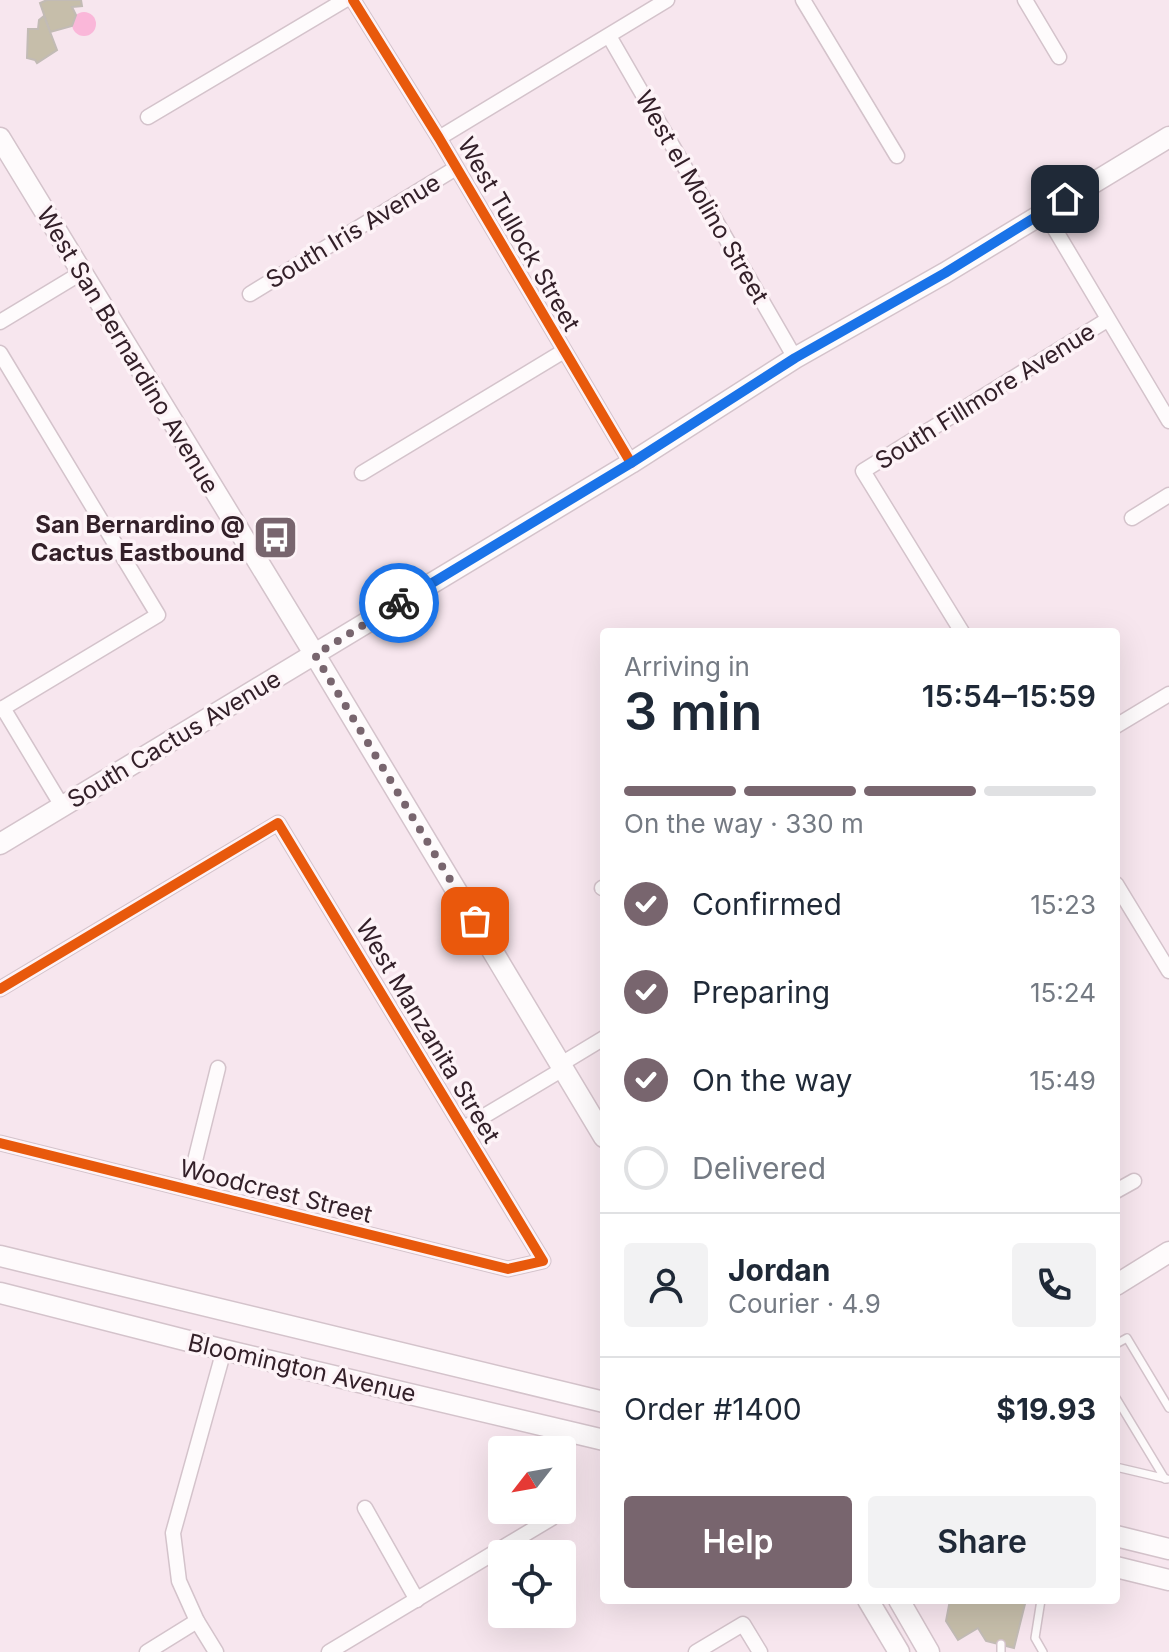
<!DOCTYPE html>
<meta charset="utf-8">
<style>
:root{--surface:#fff;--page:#f2f2f3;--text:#1f2937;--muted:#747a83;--line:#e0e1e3;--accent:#78656e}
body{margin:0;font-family:Inter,sans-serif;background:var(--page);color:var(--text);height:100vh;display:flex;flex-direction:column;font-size:30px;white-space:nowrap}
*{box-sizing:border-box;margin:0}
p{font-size:26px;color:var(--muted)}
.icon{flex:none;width:44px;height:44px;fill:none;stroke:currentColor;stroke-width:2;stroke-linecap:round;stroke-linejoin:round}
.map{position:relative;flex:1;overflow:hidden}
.sheet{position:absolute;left:600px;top:628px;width:520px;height:976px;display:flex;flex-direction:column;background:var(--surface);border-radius:8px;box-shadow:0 8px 32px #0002}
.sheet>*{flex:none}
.needle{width:52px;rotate:239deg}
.tools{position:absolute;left:488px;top:1436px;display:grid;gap:16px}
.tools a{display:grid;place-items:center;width:88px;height:88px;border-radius:8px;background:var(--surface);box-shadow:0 8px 32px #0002;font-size:40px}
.pin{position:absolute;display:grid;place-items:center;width:68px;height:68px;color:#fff;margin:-34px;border-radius:16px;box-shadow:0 4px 12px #0006}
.courier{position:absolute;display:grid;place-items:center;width:80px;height:80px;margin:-40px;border:6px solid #1a73e8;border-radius:50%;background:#fff;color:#222;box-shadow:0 2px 10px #0007}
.summary em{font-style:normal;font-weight:600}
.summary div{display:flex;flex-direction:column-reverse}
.summary{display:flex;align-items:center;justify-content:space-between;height:136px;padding:0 24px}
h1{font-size:52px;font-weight:600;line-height:60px}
.bar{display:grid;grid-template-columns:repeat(4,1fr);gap:12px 8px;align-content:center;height:96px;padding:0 24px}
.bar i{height:10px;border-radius:6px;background:var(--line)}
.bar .selected{background:var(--accent)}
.bar p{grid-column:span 4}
.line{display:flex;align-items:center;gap:20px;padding:0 24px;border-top:2px solid var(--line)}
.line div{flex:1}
.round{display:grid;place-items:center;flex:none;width:84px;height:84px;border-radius:8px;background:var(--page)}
ol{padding:0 24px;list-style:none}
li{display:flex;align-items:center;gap:24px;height:88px}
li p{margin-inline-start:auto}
li .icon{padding:8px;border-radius:50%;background:var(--accent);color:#fff;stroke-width:4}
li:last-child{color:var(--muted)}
li i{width:44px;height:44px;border:4px solid var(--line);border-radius:50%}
.primary-button{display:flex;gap:16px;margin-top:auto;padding:16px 24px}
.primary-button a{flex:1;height:92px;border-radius:8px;background:var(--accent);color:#fff;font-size:32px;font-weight:600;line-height:92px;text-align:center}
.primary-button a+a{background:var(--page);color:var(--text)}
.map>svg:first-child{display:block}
.forest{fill:#fab7d9}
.building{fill:#c6beaa;stroke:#c2bbb5;stroke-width:2}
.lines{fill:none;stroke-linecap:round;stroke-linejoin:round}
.lane-casing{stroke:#d4c3cb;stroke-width:10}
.street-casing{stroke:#d4c3cb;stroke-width:17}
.secondary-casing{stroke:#d4c3cb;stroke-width:23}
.lane{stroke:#fefbfc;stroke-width:7}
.street{stroke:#fefbfc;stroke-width:14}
.secondary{stroke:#fefbfc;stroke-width:20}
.cycleway-casing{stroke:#fdf3f7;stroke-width:15}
.cycleway{stroke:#e8590c;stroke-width:10}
.done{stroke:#78656e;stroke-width:8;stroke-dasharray:0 14.4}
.route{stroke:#1a73e8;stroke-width:10}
.labels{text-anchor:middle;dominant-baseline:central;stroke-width:7;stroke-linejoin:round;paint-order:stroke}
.street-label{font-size:24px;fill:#332029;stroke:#fdf3f7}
.poi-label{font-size:24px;font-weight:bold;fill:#332029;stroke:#fdf3f7;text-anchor:end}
</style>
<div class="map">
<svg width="1169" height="1652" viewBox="0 0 1169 1652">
<rect width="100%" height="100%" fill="#f7e6ee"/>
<circle class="forest" cx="84" cy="24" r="12"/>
<g class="building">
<path d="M47,0H81L82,6L72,7L76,15L72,26L50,32L40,3Z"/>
<path d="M44,16L57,50L37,63L35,60L27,58L28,29H38L39,20Z"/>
<path d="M950,1600H1026L1014,1648L986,1641L978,1628L958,1640L946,1621Z"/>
</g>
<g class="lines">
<defs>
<g id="lane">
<path d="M1116,1344L1127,1338L1169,1408"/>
<path d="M1116,1398L1165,1479"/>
<path d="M1116,1467L1167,1479"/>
<path d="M1041,1600L1035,1638L1043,1652"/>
<path d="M1001,1644V1652"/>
</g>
<g id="street">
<path d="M353,0L439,138L631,463"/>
<path d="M803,0L897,156"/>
<path d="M1025,0L1059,57"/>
<path d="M609,36L795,358"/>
<path d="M148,117L345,0"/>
<path d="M439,138L667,0"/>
<path d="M1044,211L1169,421"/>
<path d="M250,294L456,168"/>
<path d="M0,322L81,273"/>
<path d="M0,353L158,615L0,710"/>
<path d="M362,473L564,351"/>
<path d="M1132,518L1169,495"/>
<path d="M962,632L863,471L1107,320"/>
<path d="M3,708L62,806"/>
<path d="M1116,726L1169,694"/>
<path d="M1116,884L1169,971"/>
<path d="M602,888L604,887"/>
<path d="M0,989L278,823L543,1261L508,1269L0,1143"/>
<path d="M561,1064L604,1038"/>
<path d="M464,1128L563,1069"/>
<path d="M188,1189L218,1068"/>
<path d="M1116,1191L1134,1181"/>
<path d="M365,1508L417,1600"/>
<path d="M147,1652L197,1621"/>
<path d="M216,1652L197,1621L179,1581L173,1533L224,1350"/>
<path d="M329,1652L552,1518"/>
<path d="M696,1652L743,1624L760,1652"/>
</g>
<g id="secondary">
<path d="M0,138L315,655L604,1137"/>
<path d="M0,844L631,463L795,358L945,273L1169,137"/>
<path d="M0,1256L604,1402"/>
<path d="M1116,1285L1169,1252"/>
<path d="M0,1293L224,1350L604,1440"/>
<path d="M1116,1536L1169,1549"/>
<path d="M1116,1567L1169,1580"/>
<path d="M868,1600L899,1652"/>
<path d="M899,1600L929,1652"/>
</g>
</defs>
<use href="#lane" class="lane-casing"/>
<use href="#street" class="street-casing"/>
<use href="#secondary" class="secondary-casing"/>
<use href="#lane" class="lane"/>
<use href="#street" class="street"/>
<use href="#secondary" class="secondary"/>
<defs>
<g id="cycleway">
<path d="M353,0L439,138L631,463"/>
<path d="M0,989L278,823L543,1261L508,1269L0,1143"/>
</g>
</defs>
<use href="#cycleway" class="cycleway-casing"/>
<use href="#cycleway" class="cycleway"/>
</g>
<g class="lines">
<path class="done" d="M399,603L315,655L475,921"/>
<path class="route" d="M399,603L631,463L795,358L945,273L1065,199"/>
</g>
<defs>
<symbol id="bus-square" viewBox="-11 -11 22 22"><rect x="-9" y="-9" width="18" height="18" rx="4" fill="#78656e" stroke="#fdf3f7"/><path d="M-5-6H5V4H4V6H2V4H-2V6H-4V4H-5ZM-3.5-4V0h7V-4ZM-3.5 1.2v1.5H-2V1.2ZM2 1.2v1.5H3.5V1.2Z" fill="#fff"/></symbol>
</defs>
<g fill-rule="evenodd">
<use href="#bus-square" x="250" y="512" width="51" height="51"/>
</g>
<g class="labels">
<g class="street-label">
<text transform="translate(702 197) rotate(60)">West el Molino Street</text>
<text transform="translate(353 231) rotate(-31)">South Iris Avenue</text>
<text transform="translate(519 234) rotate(60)">West Tullock Street</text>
<text transform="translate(128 350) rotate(59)">West San Bernardino Avenue</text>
<text transform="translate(985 396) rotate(-32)">South Fillmore Avenue</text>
<text transform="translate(174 739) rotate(-31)">South Cactus Avenue</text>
<text transform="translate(428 1031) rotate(59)">West Manzanita Street</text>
<text transform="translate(276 1191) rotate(14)">Woodcrest Street</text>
<text transform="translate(302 1368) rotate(13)">Bloomington Avenue</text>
</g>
<g class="poi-label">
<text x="245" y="524">San Bernardino @<tspan x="245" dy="28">Cactus Eastbound</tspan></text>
</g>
</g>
</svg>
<div class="tools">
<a><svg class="needle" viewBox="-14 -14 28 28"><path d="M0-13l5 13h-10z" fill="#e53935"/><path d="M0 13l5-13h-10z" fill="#747a83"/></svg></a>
<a><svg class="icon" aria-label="locate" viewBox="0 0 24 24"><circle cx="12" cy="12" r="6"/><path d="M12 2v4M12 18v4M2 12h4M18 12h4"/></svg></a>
</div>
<div class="pin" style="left:475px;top:921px;background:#ea580c"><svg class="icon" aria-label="bag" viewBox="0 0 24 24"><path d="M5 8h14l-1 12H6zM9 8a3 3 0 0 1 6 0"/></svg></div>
<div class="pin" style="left:1065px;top:199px;background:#1f2937"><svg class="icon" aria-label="home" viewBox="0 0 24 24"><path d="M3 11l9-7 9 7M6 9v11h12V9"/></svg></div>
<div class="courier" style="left:399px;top:603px"><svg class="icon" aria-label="bike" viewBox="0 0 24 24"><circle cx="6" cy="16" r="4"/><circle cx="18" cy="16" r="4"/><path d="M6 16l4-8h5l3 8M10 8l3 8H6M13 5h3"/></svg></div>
<section class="sheet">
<div class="summary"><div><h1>3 min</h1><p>Arriving in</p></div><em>15:54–15:59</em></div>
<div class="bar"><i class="selected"></i><i class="selected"></i><i class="selected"></i><i></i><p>On the way · 330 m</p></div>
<ol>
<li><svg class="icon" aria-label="check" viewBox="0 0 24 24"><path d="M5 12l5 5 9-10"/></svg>Confirmed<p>15:23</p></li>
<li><svg class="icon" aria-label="check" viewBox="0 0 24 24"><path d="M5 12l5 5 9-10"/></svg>Preparing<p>15:24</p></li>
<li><svg class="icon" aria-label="check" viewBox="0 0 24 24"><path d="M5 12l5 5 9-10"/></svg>On the way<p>15:49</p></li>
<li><i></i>Delivered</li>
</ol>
<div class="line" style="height:144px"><a class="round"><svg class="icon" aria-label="person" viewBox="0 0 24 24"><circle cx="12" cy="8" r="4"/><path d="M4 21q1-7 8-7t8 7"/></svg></a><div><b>Jordan</b><p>Courier · 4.9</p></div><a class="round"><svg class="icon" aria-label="phone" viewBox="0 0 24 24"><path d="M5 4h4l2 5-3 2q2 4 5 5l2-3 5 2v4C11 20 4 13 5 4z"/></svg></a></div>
<div class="line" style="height:104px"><div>Order #1400</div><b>$19.93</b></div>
<div class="primary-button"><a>Help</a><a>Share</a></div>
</section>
</div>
